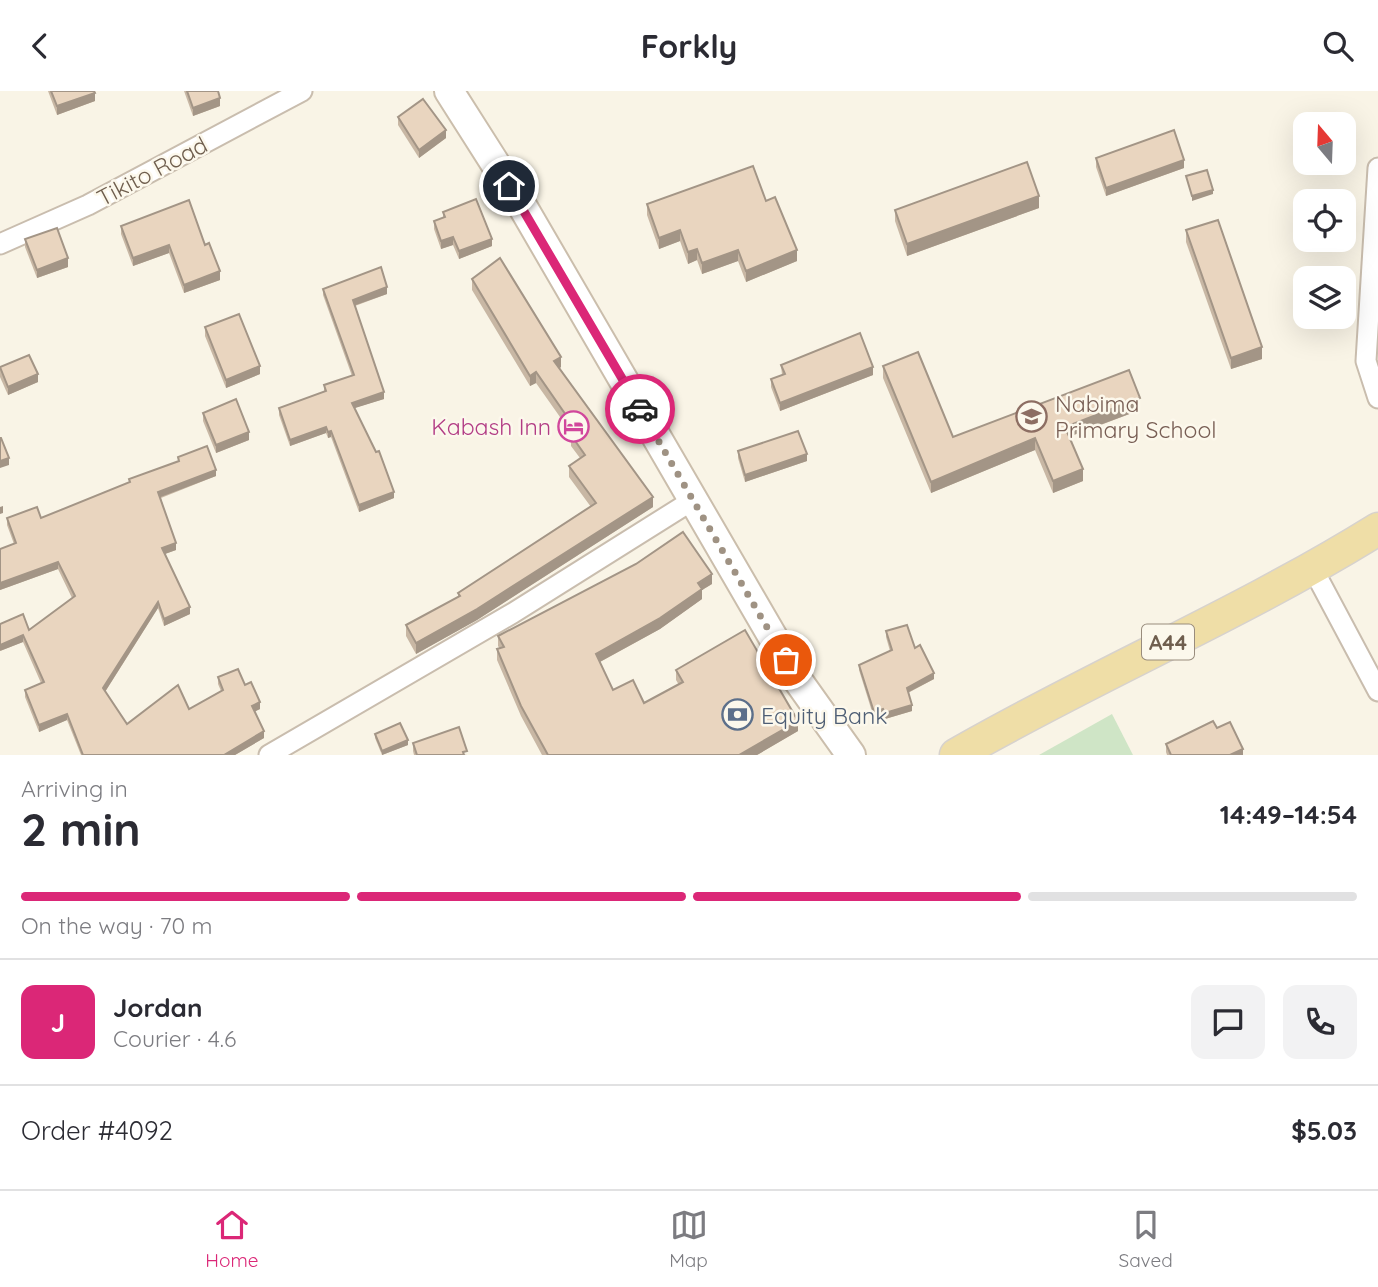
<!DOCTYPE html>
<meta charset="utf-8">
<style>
:root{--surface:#fff;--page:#f2f2f3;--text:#2b2b33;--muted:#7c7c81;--line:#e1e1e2;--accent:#db2777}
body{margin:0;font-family:Quicksand,sans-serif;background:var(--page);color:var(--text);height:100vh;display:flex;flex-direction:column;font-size:26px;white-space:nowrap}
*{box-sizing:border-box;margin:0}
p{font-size:23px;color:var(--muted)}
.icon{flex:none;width:38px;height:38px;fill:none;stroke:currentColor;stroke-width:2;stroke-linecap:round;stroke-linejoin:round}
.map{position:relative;height:664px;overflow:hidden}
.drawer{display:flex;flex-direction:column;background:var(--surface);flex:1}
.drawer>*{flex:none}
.needle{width:46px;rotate:341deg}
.buttons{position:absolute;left:1293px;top:21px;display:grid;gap:14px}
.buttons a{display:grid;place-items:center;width:63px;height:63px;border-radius:14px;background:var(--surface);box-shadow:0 7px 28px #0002;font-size:35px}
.pin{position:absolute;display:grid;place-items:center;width:60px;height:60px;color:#fff;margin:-30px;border:4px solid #fff;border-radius:50%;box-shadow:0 2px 7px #0007}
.courier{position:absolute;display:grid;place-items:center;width:70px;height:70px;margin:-35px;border:5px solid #db2777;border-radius:50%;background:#fff;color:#222;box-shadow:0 2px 9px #0007}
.overview em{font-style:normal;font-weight:700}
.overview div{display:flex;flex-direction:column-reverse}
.overview{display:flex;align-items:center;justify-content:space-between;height:119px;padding:0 21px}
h1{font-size:46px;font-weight:700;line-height:52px}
.bar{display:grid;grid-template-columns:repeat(4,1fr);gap:10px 7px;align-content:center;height:84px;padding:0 21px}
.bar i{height:9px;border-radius:5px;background:var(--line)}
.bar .current{background:var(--accent)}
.bar p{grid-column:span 4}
.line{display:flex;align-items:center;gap:18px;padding:0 21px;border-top:2px solid var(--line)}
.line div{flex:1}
.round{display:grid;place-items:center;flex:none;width:74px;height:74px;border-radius:14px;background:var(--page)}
header{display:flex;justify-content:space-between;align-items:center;height:91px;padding:0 21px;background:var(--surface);font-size:32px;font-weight:700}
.dock{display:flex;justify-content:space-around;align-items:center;height:98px;border-top:2px solid var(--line);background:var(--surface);font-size:19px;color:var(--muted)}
.dock a{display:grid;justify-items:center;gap:4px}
.dock .current{color:var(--accent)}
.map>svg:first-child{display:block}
.green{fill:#cfe5c6}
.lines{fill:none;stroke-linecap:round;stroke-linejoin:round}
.street-casing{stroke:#c9bdae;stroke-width:23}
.secondary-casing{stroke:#cbbeac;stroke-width:32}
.primary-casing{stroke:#d7d2cd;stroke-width:35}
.street{stroke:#fff;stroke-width:19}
.secondary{stroke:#fff;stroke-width:28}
.primary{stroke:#efdea7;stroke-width:32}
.wall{fill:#c8b7a4}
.shaded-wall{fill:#a39586}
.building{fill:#e9d5bf;stroke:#a39586;stroke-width:2}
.done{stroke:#9f9283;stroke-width:7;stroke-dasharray:0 12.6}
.route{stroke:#db2777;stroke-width:9}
.labels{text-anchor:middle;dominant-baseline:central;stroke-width:5;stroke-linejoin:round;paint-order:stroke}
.shield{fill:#fcf8ec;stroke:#998c7d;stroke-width:2}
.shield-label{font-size:21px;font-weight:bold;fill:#6f5e4e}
.street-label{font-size:23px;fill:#6f5e4e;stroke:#fcf8ec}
.education-label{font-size:23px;fill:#785e54;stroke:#fcf8ec;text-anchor:start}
.hotel-label{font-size:23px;fill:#b23c85;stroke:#fcf8ec;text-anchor:end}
.service-label{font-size:23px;fill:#4e5e75;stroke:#fcf8ec;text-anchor:start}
</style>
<header><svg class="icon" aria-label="back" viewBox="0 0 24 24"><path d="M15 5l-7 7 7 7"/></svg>Forkly<svg class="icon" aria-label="search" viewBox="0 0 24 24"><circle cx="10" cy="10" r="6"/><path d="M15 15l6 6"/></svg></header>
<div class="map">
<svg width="1378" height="664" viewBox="0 0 1378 664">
<rect width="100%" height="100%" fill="#f9f4e6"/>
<path class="green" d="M1112,623L1133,664H1039Z"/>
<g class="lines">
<defs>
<g id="street">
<path d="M1378,77L1366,270L1378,307"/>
<path d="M0,153L88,114L302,0"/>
<path d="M1313,478L1378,600"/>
<path d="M269,664L513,522L693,409"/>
</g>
<path id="secondary" d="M449,0L524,118L799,591L851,664"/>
<path id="primary" d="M956,664C1095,584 1243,522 1378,438"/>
</defs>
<use href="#street" class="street-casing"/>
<use href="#secondary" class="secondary-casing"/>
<use href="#primary" class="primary-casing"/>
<use href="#street" class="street"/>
<use href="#secondary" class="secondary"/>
<use href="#primary" class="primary"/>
</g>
<g class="wall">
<path d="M48,0H94L95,10L57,24Z"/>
<path d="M184,0H218L220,15L193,25Z"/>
<path d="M398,26L446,47L419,67L398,34Z"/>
<path d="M1096,67L1184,77L1106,105L1096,76Z"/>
<path d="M766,110L797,170L746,191L738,170L702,183L697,169L688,173L680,150L659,158L647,124V113Z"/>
<path d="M1039,117L907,165L895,130V119Z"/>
<path d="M443,121L492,155L459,168L453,154L441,158L434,138V130L443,127Z"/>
<path d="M121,135L205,154L220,189L184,202L169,162L133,175L121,143Z"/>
<path d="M1186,139L1262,268L1231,278L1186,151Z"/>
<path d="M25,148L68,176L37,187L25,156Z"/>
<path d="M472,188L561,276L560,277L653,416L477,529L416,563L406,545V534L458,506V502L591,416L569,386V375L580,367L571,355V344L572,343L536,292L530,295L472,199Z"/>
<path d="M323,198L387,203L355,215L384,308L354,317L394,407L359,421L331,346L328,347L326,342L290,355L279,324V317L324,301V294L352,285L323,204Z"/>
<path d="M205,236L260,283L226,297L205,245Z"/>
<path d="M781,274L873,284L780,320L771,296V288L782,284Z"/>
<path d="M883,275L953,346L1140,319L1069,346L1083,390L1053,402L1035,359L931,402L883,287Z"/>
<path d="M0,276L38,291L8,304L0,286Z"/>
<path d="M203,322L249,349L216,362L203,330Z"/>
<path d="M738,360L807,370L745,391L738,367Z"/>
<path d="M178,366L216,385L161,407L176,459L165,463L190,523L164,535L158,517L105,601L127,633L189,618L221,600L218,593V586L245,594L260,618L255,620L264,647L235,664H81L67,629L39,641L25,606V599L41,592L23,551L0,560L72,507L58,478L0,499V458L14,453L7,434V427H41L129,392V388L178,371Z"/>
<path d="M712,493L702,499V508L660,538L600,571L613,599L644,612L679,594L676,589V579L798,640L757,664H542L521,625L497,569V558H500L498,555V545Z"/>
<path d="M886,540L915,557L934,588L908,602L912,620L885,628L883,624L874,627L859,579V574L890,560L886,546Z"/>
<path d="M1217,637L1243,664H1167L1166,661V653Z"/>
<path d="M375,643L408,654L382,664L375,647Z"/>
<path d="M413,652L467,664H414L413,660Z"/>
</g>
<g class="shaded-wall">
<path d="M95,2V10L57,24V15Z"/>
<path d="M220,7V15L193,25V17Z"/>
<path d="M446,39V47L419,67V59Z"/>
<path d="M1184,69V77L1106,105V97Z"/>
<path d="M1213,99V103L1192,110V105Z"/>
<path d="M1039,105V117L907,165V153Z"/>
<path d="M680,139V150L659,158V147Z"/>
<path d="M453,146V154L441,158V150Z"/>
<path d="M492,148V155L459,168V160Z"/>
<path d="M169,154V162L133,175V167Z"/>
<path d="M697,158V169L688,173V161Z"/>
<path d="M738,159V170L702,183V172Z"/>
<path d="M797,159V170L746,191V180Z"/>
<path d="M68,167V176L37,187V179Z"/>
<path d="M220,180V189L184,202V194Z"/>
<path d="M387,196V203L353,215V209Z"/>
<path d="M1262,256V268L1231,278V267Z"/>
<path d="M561,266V276L554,281V270Z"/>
<path d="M260,275V283L226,297V289Z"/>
<path d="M873,276V284L780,320V312Z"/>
<path d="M536,281V292L530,295V285Z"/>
<path d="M38,283V291L8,304V296Z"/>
<path d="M384,301V308L352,318V312Z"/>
<path d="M1140,307V319L1065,347V336Z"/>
<path d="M326,336V342L290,355V349Z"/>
<path d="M331,340V346L328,347V341Z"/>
<path d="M249,341V349L216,362V354Z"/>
<path d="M1035,347V359L931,402V391Z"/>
<path d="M807,363V370L745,391V384Z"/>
<path d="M9,367V374L0,377V370Z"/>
<path d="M1083,378V390L1053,402V390Z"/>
<path d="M216,379V385L158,407V401Z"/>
<path d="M394,401V407L359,421V414Z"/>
<path d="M653,406V416L477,529L416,563V552Z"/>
<path d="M3,415V422L0,423V416Z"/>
<path d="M176,452V459L162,464V457Z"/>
<path d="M58,471V478L0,499V492Z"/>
<path d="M712,483V493L702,499V508L660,538L596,573V563Z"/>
<path d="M158,511V517L103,604V597Z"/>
<path d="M190,516V523L164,535V528Z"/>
<path d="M23,544V551L0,560V554Z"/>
<path d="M934,582V588L907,602V597Z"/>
<path d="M260,611V618L252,622V615Z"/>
<path d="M912,614V620L885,628V622Z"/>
<path d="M883,618V624L874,627V621Z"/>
<path d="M67,623V629L39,641V634Z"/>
<path d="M798,630V640L757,664H739Z"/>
<path d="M264,640V647L235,664H224Z"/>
<path d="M408,649V654L382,664V660Z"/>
<path d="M1243,658V664H1230Z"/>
</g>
<g class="building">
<path d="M51,0H94L95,2L57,15Z"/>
<path d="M187,0H218L220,7L193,17Z"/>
<path d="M423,8L446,39L419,59L398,26Z"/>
<path d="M1174,39L1184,69L1106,97L1096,67Z"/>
<path d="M1027,71L1039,105L907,153L895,119Z"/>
<path d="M753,75L766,110L775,106L797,159L746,180L738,159L702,172L697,158L688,161L680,139L659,147L647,113Z"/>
<path d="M1207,79L1213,99L1192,105L1186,85Z"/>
<path d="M476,108L492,148L459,160L453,146L441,150L434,130L445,126L443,121Z"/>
<path d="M189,109L205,154L209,152L220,180L184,194L169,154L133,167L121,135Z"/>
<path d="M1218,129L1262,256L1231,267L1186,139Z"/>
<path d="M57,137L68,167L37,179L25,148Z"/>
<path d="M500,167L561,266L554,270L653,406L477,518L416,552L406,534L460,505L458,502L596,412L569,375L585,364L571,344L577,340L536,281L530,285L472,188Z"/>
<path d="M381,176L387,196L353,209L384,301L352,312L376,361L379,360L394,401L359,414L331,340L328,341L326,336L290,349L279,317L326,300L324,294L354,284L323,198Z"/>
<path d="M239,223L260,275L226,289L205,236Z"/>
<path d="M860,242L873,276L780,312L771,288L785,283L781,274Z"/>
<path d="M918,261L953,346L1129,279L1140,307L1065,336L1083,378L1053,390L1035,347L931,391L883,275Z"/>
<path d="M29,264L38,283L8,296L0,276Z"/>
<path d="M236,308L249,341L216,354L203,322Z"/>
<path d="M798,340L807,363L745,384L738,360Z"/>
<path d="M0,347H1L9,367L0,370Z"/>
<path d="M207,355L216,379L158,401L176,452L162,457L190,516L164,528L158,511L103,597L127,633L178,594L189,618L223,599L218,586L238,578L245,594L251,591L260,611L252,615L264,640L224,664H83L67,623L39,634L25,599L44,591L23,544L0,554V533L23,523L29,539L75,505L58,471L0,492V458L16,452L7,427L37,416L41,427L130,391L129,388L179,370L178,366Z"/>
<path d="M683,441L712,483L698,492L702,498L660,527L596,563L613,599L633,589L644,612L683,591L676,579L745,539L798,630L739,664H548L521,615L497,558L504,556L498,545L636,473Z"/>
<path d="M907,534L915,557L920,554L934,582L907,597L912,614L885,622L883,618L874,621L859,574L892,559L886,540Z"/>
<path d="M1213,630L1217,637L1230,631L1243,658L1230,664H1171L1166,653Z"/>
<path d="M400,632L408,649L382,660L375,643Z"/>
<path d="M459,636L467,660L463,661L464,664H417L413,652Z"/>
</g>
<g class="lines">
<path class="done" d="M640,318L786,569"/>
<path class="route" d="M509,95L640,318"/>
</g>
<defs>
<symbol id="school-ring" viewBox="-11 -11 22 22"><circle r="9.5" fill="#fcf8ec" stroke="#8d6e63" stroke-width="1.5"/><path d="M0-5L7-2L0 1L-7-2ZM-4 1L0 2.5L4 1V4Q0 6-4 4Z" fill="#8d6e63"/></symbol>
<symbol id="hotel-ring" viewBox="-11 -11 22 22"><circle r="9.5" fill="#fcf8ec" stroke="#d1479c" stroke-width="1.5"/><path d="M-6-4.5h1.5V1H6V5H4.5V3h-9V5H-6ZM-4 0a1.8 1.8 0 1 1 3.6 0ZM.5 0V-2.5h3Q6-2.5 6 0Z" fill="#d1479c"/></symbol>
<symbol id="bank-ring" viewBox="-11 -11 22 22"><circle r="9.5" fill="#fcf8ec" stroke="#5c6f8a" stroke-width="1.5"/><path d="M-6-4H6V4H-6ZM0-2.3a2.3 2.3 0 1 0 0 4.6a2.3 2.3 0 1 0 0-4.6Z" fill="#5c6f8a"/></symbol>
</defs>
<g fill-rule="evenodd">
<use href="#school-ring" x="1014" y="308" width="35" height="35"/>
<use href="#hotel-ring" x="556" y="318" width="35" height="35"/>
<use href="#bank-ring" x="720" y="606" width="35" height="35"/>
</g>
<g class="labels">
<rect class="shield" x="1142" y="533.5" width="52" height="35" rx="5"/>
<g class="shield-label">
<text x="1168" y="551">A44</text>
</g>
<g class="street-label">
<text transform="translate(152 80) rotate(-28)">Tikito Road</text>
</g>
<g class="education-label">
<text x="1055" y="312">Nabima<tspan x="1055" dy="26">Primary School</tspan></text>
</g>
<g class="hotel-label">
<text x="551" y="335">Kabash Inn</text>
</g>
<g class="service-label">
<text x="761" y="624">Equity Bank</text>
</g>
</g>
</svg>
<div class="buttons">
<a><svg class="needle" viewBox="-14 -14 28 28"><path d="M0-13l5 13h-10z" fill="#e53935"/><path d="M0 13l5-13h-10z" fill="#7c7c81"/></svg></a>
<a><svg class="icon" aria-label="locate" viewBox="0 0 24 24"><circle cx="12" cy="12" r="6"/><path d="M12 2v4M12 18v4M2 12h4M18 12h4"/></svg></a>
<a><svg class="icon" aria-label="layers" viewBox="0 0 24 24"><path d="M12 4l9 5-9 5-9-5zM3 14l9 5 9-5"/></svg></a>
</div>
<div class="pin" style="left:786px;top:569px;background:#ea580c"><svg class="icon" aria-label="bag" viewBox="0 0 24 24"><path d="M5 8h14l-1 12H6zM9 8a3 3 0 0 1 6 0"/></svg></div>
<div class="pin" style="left:509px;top:95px;background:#1f2937"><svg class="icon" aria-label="home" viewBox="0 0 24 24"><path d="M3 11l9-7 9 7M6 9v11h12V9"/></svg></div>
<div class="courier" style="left:640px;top:318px"><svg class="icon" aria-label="car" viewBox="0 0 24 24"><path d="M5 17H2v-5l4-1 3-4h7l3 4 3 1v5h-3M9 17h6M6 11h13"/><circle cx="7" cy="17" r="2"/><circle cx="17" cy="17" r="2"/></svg></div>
</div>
<section class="drawer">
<div class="overview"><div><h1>2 min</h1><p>Arriving in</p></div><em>14:49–14:54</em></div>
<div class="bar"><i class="current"></i><i class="current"></i><i class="current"></i><i></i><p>On the way · 70 m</p></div>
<div class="line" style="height:126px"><b class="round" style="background:var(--accent);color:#fff">J</b><div><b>Jordan</b><p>Courier · 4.6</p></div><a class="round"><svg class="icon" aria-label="chat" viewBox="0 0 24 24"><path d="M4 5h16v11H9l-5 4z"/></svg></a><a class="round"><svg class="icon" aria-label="phone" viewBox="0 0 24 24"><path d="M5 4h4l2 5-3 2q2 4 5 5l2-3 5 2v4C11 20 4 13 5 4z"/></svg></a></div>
<div class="line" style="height:91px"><div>Order #4092</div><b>$5.03</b></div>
</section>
<nav class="dock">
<a class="current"><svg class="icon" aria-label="home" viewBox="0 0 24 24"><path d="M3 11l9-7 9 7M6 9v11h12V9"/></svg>Home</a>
<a><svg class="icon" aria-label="map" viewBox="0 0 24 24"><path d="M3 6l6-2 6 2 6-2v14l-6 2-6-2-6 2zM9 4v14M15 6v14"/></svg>Map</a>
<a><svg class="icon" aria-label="saved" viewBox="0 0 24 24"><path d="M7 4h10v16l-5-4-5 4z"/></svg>Saved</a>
</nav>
